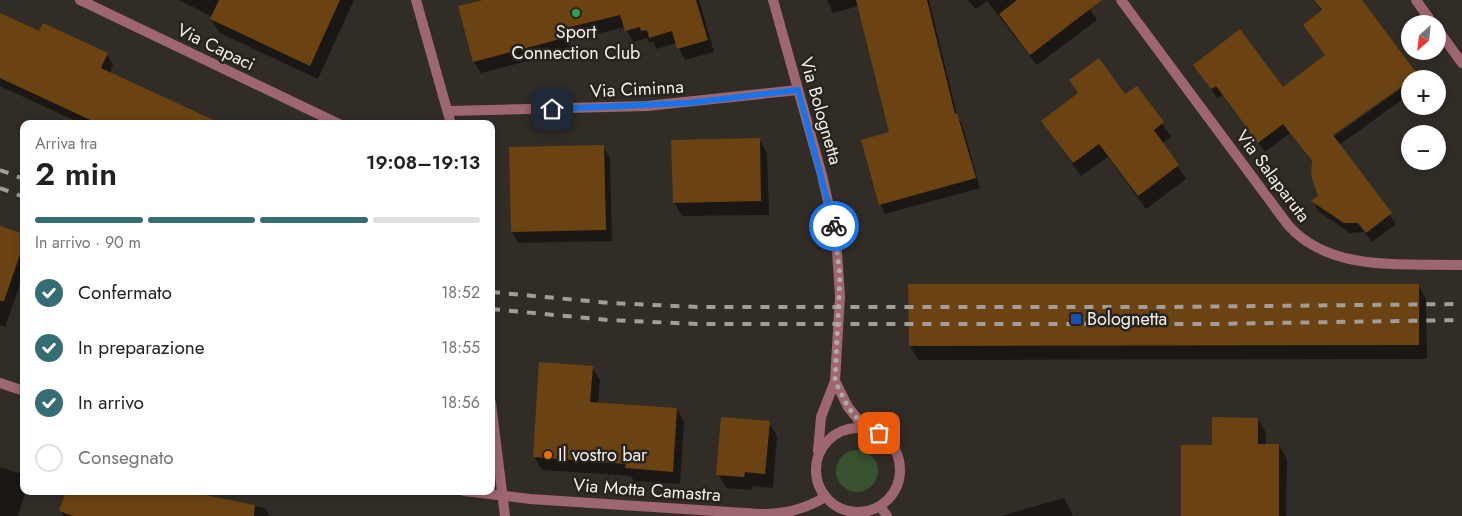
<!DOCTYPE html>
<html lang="it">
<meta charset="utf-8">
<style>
:root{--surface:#fff;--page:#f2f2f2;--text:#202124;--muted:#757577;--line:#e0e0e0;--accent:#366d75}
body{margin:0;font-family:Jost,sans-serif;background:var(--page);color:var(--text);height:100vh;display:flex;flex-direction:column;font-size:19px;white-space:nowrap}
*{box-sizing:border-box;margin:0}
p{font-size:16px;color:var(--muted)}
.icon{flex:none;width:28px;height:28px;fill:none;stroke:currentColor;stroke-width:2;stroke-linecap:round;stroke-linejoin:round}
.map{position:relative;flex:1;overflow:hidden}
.drawer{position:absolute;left:20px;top:120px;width:475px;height:375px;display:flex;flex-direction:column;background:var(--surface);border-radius:10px;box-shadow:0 2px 8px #0003}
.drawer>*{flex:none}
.needle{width:32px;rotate:207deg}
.controls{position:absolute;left:1401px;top:15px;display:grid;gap:10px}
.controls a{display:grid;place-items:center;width:45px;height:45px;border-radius:50%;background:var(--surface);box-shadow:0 2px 8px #0003;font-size:25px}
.pin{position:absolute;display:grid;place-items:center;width:42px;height:42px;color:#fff;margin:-21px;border-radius:10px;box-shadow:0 2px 8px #0006}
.courier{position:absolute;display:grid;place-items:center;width:50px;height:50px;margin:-25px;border:4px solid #1a73e8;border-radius:50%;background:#fff;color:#222;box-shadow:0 1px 6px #0007}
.summary em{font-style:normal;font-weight:600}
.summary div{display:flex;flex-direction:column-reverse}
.summary{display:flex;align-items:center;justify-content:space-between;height:85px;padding:0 15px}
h1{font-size:32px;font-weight:600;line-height:38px}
.bar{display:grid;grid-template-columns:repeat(4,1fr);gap:8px 5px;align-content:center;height:60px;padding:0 15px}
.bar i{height:6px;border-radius:4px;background:var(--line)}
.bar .current{background:var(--accent)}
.bar p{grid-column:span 4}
ol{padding:0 15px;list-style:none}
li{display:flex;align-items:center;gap:15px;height:55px}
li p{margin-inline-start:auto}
li .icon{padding:5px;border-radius:50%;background:var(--accent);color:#fff;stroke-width:4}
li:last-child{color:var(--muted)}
li i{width:28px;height:28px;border:2px solid var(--line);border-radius:50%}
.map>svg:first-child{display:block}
.green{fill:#38512e}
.shadow{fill:#0007}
.building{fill:#6b4312}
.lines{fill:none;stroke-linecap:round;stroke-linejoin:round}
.street{stroke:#9e666e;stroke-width:10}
.rail{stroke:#a29d98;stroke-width:4;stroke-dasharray:9 9;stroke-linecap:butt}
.done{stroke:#b0aba7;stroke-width:5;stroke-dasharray:0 9}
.route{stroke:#1a73e8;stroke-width:6}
.leisure-dot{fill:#2e9e5b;stroke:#28231d;stroke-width:2}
.transit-dot{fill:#1a4fb4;stroke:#28231d;stroke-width:2}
.food-dot{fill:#e8710a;stroke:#28231d;stroke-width:2}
.labels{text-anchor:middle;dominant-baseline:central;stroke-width:5;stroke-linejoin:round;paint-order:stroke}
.poi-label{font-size:18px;fill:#f4f0ec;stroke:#28231d;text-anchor:start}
.street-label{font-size:18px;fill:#f4f0ec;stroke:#28231d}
</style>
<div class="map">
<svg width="1462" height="516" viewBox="0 0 1462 516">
<rect width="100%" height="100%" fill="#322c26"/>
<circle class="green" cx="857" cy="471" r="21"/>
<g class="shadow">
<path d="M179,0H354L318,79L220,33L211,19L213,17Z"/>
<path d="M488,0H699L714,52L685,60L676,43L657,49L653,42H649L647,38L633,42L625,27L568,41L570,50L481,73L474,62Z"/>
<path d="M827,0H929L957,115L962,124L980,188L885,214L880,204L890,133L859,6L833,13Z"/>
<path d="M968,0H1084L1097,20L1037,65L987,1L976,9Z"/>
<path d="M1314,0H1360L1328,138L1329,140L1410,82V94L1339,145L1396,224L1372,242L1364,232L1350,233L1318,211L1313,201L1320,196L1313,163L1290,133L1265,152L1222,95L1217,98L1195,65L1283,89L1326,56L1304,25L1322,12Z"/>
<path d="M0,15L40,33L107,54L113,65L110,73L219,124H82L0,86Z"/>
<path d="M1071,81L1125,95L1137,87L1171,137L1162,143L1186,179L1146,209L1108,157L1081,176L1043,122L1079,95Z"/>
<path d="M759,139L767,153L769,215L682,216L674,202Z"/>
<path d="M603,146L610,158L612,241L518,243L512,232Z"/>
<path d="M0,228L24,236V273L5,327L0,325Z"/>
<path d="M910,285H1418L1426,299L1427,359L918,360L910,346Z"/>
<path d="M592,367L600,380L598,403L677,409L684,422L680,484L634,481L631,476L542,470L534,457Z"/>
<path d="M1258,419L1266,433V445H1279L1287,459L1286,516H1182L1213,447Z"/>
<path d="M769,422L777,436L773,488L752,486V490L726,488L718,474Z"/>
<path d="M0,467L21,474L24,478V491H26L18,516H0Z"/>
<path d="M178,491L265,508L270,516H63L61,511Z"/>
<path d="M1064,498L1073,516H1001Z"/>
</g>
<g class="building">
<path d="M219,0H340L310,66L210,19Z"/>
<path d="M483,0H696L708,40L677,49L672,31L649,38L647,30L641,31L640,27L625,31L620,15L562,29L564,38L473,62L458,6Z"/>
<path d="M856,0H927L955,114L957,113L976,178L879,205L861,140L889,132Z"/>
<path d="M1017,0H1102L1030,55L999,14Z"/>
<path d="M1314,0H1362L1418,75L1333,135L1392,213L1366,233L1358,223H1344L1311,201L1318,196L1311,175L1312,161L1283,124L1258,143L1216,86L1211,89L1193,65L1240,29L1283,87L1325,55L1303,25L1322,10Z"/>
<path d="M0,13L39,31L43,23L108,53L101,68L222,124H99L0,78Z"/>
<path d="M1099,58L1125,94L1137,86L1164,122L1154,130L1179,165L1138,196L1099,144L1073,163L1041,121L1078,93L1069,80Z"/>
<path d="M760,138L761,201L673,203L671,140Z"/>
<path d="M604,145L606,230L511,232L509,147Z"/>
<path d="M0,226L24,234V243L4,301H0Z"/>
<path d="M908,284H1419V345L909,346Z"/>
<path d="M539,362L593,366L590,402L677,408L673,472L625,468L626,464L533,457Z"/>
<path d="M721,417L770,421L765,474L745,472L744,477L716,475Z"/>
<path d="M1212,417L1258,418V444H1279V516H1181V445H1212Z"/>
<path d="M66,491H185L255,505L254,516H73L59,511Z"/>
</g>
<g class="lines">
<g class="street">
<path d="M80,0L339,124"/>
<path d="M416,0L451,124"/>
<path d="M773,0L822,175L836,237L840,296L835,381"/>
<path d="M1121,0L1288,225C1330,273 1404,263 1462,265"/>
<path d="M1416,0L1433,24"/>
<path d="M1438,30L1462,63"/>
<path d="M448,111L647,106L798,90"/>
<path d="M0,383L24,391"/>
<path d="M491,403L505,516"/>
<circle cx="858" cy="470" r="42"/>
<path d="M818,451L821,417L835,381L848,407L865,428"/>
<path d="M464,491L530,499L760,514C784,514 804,510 825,497"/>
<path d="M880,506L887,516"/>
</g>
<g class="rail">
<path d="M0,170L24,179"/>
<path d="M0,188L24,197"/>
<path d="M491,292L610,303L698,307H1166L1462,304"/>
<path d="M491,309L608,320L698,324H1212L1462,320"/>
</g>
</g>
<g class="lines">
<path class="done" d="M834,226L840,276L835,381L848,407L865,428L879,433"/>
<path class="route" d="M552,109L687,103L798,90L834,226"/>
</g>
<circle class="leisure-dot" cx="576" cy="13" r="5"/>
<rect class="transit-dot" x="1070" y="313" width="12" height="12" rx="2.5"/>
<circle class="food-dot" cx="548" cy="455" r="5"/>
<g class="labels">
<g class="poi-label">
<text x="576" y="32" text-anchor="middle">Sport<tspan x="576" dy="21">Connection Club</tspan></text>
<text x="1087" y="319">Bolognetta</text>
<text x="558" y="455">Il vostro bar</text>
</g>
<g class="street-label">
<text transform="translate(216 47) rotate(26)">Via Capaci</text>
<text transform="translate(637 89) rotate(-3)">Via Ciminna</text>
<text transform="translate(821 111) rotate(74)">Via Bolognetta</text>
<text transform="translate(1273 176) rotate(53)">Via Salaparuta</text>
<text transform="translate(647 490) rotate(4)">Via Motta Camastra</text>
</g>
</g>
</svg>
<div class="controls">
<a><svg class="needle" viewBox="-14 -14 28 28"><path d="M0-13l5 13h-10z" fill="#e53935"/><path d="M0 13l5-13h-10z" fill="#757577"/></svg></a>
<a>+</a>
<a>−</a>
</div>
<div class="pin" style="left:879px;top:433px;background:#ea580c"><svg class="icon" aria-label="bag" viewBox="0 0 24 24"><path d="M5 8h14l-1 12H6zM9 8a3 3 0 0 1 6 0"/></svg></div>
<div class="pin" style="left:552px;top:109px;background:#1f2937"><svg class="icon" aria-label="home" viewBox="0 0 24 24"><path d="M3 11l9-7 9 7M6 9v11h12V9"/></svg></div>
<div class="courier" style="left:834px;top:226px"><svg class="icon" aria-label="bike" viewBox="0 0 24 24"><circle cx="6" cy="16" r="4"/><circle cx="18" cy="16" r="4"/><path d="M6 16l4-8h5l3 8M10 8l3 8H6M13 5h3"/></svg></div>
<section class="drawer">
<div class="summary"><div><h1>2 min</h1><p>Arriva tra</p></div><em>19:08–19:13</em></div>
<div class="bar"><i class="current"></i><i class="current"></i><i class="current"></i><i></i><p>In arrivo · 90 m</p></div>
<ol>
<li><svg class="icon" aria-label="check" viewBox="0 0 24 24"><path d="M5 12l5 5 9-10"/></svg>Confermato<p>18:52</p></li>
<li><svg class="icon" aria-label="check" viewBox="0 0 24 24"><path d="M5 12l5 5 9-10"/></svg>In preparazione<p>18:55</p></li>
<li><svg class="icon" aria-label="check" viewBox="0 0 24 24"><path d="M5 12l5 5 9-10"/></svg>In arrivo<p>18:56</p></li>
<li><i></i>Consegnato</li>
</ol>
</section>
</div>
